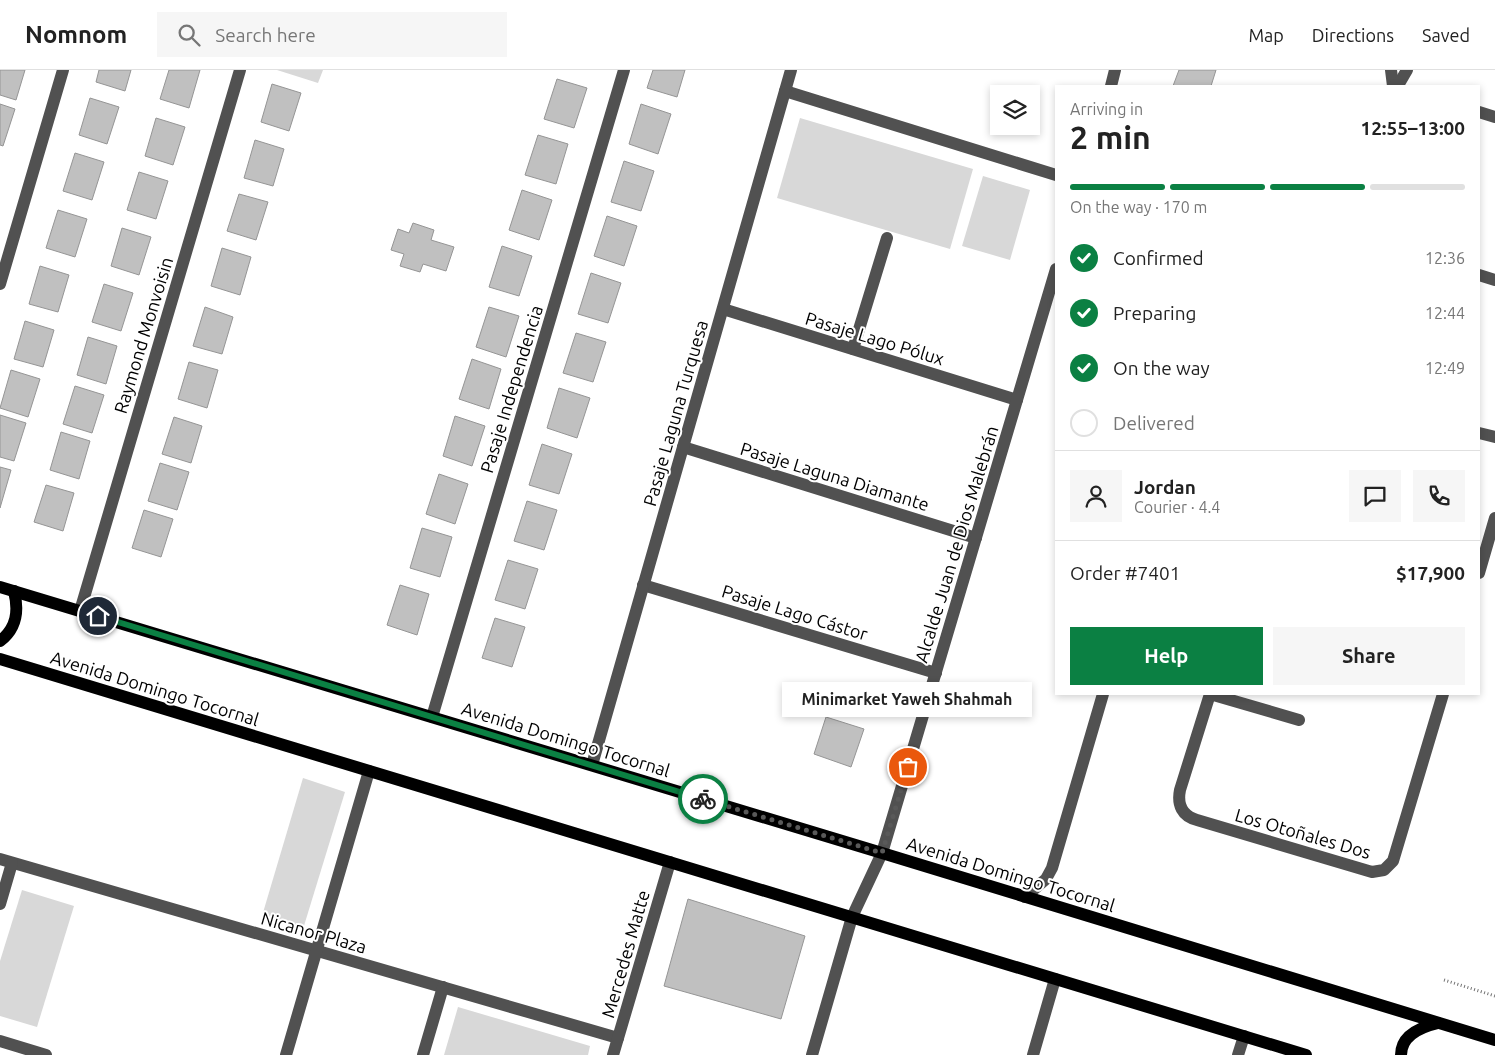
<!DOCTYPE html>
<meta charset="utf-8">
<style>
:root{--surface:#fff;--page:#f6f6f6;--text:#222;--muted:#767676;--line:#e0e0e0;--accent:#0b8043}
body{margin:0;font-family:Ubuntu,sans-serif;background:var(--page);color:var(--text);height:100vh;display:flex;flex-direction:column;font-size:19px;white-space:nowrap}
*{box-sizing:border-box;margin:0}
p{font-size:16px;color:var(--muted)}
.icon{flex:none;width:28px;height:28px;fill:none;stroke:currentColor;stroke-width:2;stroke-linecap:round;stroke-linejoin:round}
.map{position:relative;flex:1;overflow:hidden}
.panel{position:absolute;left:1055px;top:15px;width:425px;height:610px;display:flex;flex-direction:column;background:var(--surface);border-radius:0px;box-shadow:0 2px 8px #0003}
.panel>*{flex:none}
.tools{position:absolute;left:990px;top:15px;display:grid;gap:10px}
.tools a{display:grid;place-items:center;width:50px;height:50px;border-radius:0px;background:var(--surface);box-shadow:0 2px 8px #0003;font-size:25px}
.pin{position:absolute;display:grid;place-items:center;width:42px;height:42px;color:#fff;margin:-21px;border:2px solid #fff;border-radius:50%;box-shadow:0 1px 5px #0007}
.courier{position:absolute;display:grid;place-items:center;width:50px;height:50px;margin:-25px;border:4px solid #0b8043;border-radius:50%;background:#fff;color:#222;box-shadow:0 1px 6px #0007}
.bubble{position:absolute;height:35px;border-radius:0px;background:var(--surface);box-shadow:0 2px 8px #0003;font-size:16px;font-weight:600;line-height:35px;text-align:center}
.headline em{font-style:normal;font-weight:600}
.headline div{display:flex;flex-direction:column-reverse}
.headline{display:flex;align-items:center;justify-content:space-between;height:85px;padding:0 15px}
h1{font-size:32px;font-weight:600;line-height:38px}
.bar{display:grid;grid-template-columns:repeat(4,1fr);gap:8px 5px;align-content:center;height:60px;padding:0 15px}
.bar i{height:6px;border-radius:4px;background:var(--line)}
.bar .selected{background:var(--accent)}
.bar p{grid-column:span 4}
.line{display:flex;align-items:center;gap:12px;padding:0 15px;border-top:1px solid var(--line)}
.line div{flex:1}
.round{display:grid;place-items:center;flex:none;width:52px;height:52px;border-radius:0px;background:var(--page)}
ol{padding:0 15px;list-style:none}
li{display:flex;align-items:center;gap:15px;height:55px}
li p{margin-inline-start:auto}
li .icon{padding:5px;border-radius:50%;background:var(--accent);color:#fff;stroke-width:4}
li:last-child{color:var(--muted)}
li i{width:28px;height:28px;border:2px solid var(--line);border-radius:50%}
.action{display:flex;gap:10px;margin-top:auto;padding:10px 15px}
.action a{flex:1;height:58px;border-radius:0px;background:var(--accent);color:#fff;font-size:20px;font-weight:600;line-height:58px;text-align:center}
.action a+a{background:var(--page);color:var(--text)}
header{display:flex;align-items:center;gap:30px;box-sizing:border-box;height:70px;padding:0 25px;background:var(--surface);border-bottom:1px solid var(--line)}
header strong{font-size:24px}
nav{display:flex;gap:28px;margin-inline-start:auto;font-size:18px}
.search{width:350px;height:45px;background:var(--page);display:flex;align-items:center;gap:12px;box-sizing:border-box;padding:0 18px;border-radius:0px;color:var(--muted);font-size:19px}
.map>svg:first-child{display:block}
.green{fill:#d8d8d8}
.building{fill:#c0c0c0;stroke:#959595}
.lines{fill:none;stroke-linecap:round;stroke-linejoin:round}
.path{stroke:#737373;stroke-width:3;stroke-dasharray:1 2.5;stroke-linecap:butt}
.minor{stroke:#515151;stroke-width:12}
.major{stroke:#000;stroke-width:12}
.done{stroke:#595959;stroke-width:5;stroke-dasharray:0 9}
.route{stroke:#0b8043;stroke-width:6}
.labels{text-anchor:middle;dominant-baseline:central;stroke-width:4;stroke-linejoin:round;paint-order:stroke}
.street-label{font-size:18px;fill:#000;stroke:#fff}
</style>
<header>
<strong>Nomnom</strong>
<div class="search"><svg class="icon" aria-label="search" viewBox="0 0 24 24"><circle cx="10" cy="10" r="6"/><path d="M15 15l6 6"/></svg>Search here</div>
<nav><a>Map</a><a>Directions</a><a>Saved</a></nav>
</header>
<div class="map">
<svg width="1495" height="985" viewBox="0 0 1495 985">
<rect width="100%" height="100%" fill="#fff"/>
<g class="green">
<path d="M277,0H323L318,13Z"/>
<path d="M800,48L973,99L950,179L777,128Z"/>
<path d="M983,106L1030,120L1010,190L962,176Z"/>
<path d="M303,708L345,722L303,859L262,846Z"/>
<path d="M22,820L74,836L37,957L0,946V891Z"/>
<path d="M458,937L590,976L588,985H444Z"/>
</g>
<g class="building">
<path d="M0,0H25L16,30L0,25Z"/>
<path d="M99,0H131L125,21L96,12Z"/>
<path d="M169,0H200L189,38L160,29Z"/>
<path d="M653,0H685L677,27L647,18Z"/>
<path d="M1179,0H1216L1211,16H1173Z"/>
<path d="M557,9L587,18L574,58L544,49Z"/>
<path d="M272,14L301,23L289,61L261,52Z"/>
<path d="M90,28L119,37L107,74L79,65Z"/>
<path d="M0,34L15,39L3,76L0,75Z"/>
<path d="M641,34L671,44L658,84L629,74Z"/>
<path d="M156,48L185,57L173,95L145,86Z"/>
<path d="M538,65L568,74L556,114L525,105Z"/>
<path d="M255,70L284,79L273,116L244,108Z"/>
<path d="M75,83L104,92L92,130L63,121Z"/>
<path d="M624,91L654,101L641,141L611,132Z"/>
<path d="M139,102L168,111L156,149L127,140Z"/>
<path d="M522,120L552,130L539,170L509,160Z"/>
<path d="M239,124L268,132L256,170L227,161Z"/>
<path d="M58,140L87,149L75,187L46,178Z"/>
<path d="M607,146L637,156L624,196L594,186Z"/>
<path d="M413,153L434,160L431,170L454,177L446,201L423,194L420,202L400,196L404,184L391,180L398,159L409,163Z"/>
<path d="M122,158L151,167L139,205L111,196Z"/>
<path d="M502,176L532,186L519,226L489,217Z"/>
<path d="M222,178L251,187L240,225L211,216Z"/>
<path d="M40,196L69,205L58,242L29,234Z"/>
<path d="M591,203L621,213L608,253L578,244Z"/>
<path d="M104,214L133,223L121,261L92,252Z"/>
<path d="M205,237L233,247L222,284L193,276Z"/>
<path d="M489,237L519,246L506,287L476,277Z"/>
<path d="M25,251L54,260L43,297L14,289Z"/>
<path d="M576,263L606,272L593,312L563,303Z"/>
<path d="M88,267L117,276L106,314L77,305Z"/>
<path d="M472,289L501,299L489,339L459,329Z"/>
<path d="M189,292L218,300L207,338L178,329Z"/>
<path d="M11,300L40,309L28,347L0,338Z"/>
<path d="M75,316L104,325L92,363L63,354Z"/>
<path d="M559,318L590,328L577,368L547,358Z"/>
<path d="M0,345L26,353L14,391L0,387Z"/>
<path d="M455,346L485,356L472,396L443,386Z"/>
<path d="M174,347L202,356L191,393L162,384Z"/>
<path d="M61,362L90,371L79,409L50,400Z"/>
<path d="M542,374L572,384L559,424L529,415Z"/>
<path d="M160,393L189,402L177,440L148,431Z"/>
<path d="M0,397L11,400L0,438Z"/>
<path d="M439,404L468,414L455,454L426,444Z"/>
<path d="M46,415L74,423L63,461L34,452Z"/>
<path d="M527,431L557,440L544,480L514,471Z"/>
<path d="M144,440L173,449L161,487L132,478Z"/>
<path d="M422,458L452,467L440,507L410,498Z"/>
<path d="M508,490L538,499L525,539L495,530Z"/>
<path d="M400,515L429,524L417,565L387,555Z"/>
<path d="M495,548L525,557L512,597L482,588Z"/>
<path d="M826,647L864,659L851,697L814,684Z"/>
<path d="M688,829L805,866L781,949L664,916Z"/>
</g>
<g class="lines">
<path class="path" d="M1444,910L1495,926"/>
<g class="minor">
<path d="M1391,0L1393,16"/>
<path d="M1111,16L1115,0"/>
<path d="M1395,16L1400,12L1407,0"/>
<path d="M785,21L1056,105"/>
<path d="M1479,42L1495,47"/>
<path d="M1479,205L1495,210"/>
<path d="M0,214L63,0"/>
<path d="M723,239L1017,330"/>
<path d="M853,279L887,168"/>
<path d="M1479,363L1495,367"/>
<path d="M683,377L976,468"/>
<path d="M1479,503L1495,448"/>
<path d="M643,515L936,603"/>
<path d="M80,541L240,0"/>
<path d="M1210,624L1180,720C1177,735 1182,746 1197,750L1372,802L1384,800L1393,791L1443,624"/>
<path d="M1210,624L1299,650"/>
<path d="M432,647L624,0"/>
<path d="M592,695L791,0"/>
<path d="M0,789L618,968"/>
<path d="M1025,827L1046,809L1052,798L1103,624"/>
<path d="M0,834L12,793"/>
<path d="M0,971L46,985"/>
<path d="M286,985L369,701"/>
<path d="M423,985L443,917"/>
<path d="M613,985L670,792"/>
<path d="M812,985L852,847L882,783L1056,199"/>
<path d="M1033,985L1055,909"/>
<path d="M1238,985L1244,966"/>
</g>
<g class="major">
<path d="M0,517L882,783L1495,970"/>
<path d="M0,571C17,558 19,541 14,521"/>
<path d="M0,589L1306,985"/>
<path d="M1401,985C1401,965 1421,957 1438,953"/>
</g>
</g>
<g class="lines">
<path class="done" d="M703,729L882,783L908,697"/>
<path class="route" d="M98,546L703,729"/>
</g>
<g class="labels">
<g class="street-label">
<text transform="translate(143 265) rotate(-73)">Raymond Monvoisin</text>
<text transform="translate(875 268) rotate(17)">Pasaje Lago Pólux</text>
<text transform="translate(511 319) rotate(-73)">Pasaje Independencia</text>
<text transform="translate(675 343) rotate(-74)">Pasaje Laguna Turquesa</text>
<text transform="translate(835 406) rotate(17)">Pasaje Laguna Diamante</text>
<text transform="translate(956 474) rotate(-73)">Alcalde Juan de Dios Malebrán</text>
<text transform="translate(795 542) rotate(17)">Pasaje Lago Cástor</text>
<text transform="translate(155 618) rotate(17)">Avenida Domingo Tocornal</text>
<text transform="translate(566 669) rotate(17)">Avenida Domingo Tocornal</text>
<text transform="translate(1303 763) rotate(16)">Los Otoñales Dos</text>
<text transform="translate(1011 804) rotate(17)">Avenida Domingo Tocornal</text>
<text transform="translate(314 862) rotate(16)">Nicanor Plaza</text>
<text transform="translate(625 884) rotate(-74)">Mercedes Matte</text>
</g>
</g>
</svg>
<div class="tools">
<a><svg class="icon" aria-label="layers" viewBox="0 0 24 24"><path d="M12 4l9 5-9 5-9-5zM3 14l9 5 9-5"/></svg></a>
</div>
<div class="pin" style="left:908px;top:697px;background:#ea580c"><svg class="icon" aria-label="bag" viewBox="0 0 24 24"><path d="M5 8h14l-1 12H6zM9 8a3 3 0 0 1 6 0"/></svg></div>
<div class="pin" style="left:98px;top:546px;background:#1f2937"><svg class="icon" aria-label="home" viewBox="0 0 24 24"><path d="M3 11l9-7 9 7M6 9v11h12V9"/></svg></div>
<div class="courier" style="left:703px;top:729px"><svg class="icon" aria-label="bike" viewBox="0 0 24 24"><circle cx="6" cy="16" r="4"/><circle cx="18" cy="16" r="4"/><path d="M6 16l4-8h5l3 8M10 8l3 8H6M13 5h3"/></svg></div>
<div class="bubble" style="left:782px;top:612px;width:250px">Minimarket Yaweh Shahmah</div>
<section class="panel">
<div class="headline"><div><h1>2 min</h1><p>Arriving in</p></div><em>12:55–13:00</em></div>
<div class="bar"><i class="selected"></i><i class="selected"></i><i class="selected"></i><i></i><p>On the way · 170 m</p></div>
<ol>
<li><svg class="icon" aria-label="check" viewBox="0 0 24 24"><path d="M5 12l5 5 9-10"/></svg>Confirmed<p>12:36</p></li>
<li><svg class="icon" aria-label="check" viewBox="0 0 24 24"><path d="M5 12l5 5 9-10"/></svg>Preparing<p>12:44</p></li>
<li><svg class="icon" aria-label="check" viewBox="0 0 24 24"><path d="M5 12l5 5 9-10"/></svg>On the way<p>12:49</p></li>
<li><i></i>Delivered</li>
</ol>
<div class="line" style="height:90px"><a class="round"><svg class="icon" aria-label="person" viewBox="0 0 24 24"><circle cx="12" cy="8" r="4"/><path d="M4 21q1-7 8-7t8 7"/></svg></a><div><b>Jordan</b><p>Courier · 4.4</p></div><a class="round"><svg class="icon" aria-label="chat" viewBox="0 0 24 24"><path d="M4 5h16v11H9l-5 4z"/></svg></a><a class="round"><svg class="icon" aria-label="phone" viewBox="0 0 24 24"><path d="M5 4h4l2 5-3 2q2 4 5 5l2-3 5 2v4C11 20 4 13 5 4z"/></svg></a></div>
<div class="line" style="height:65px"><div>Order #7401</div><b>$17,900</b></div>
<div class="action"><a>Help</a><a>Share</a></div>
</section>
</div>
